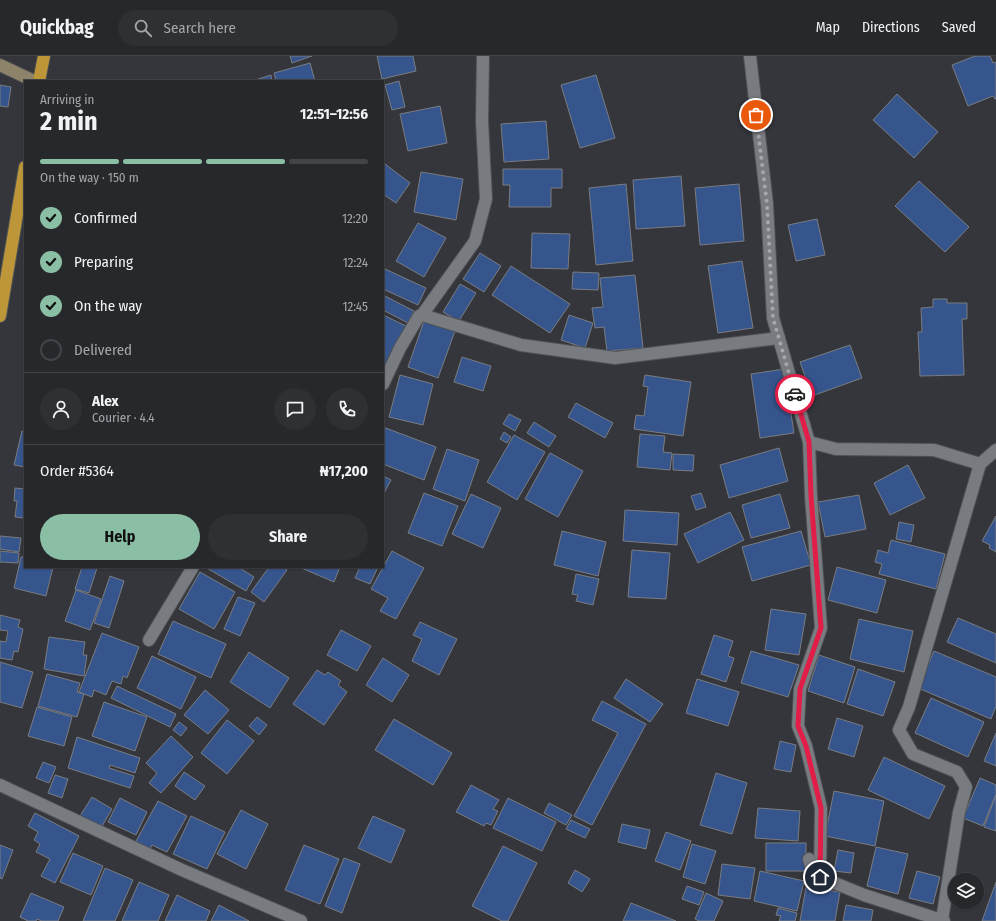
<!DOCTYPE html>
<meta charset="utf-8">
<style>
:root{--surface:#27282c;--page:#2f3034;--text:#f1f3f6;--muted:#a4a6a9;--line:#434448;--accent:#8abfa5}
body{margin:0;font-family:"Fira Sans Condensed",sans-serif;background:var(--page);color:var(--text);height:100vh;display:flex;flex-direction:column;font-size:15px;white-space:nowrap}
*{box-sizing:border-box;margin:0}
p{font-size:13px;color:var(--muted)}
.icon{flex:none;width:22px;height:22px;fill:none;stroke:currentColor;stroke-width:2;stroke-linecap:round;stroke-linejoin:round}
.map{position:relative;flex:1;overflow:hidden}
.side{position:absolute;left:24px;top:24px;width:360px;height:488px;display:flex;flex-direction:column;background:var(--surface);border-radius:0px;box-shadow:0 1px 3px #0004,0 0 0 1px var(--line)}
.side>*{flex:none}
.buttons{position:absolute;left:948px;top:817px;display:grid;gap:8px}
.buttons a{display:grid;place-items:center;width:36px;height:36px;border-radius:50%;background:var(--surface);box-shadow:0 1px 3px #0004,0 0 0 1px var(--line);font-size:20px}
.pin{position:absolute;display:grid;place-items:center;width:34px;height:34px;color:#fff;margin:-17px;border:2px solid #fff;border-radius:50%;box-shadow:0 1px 4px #0007}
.courier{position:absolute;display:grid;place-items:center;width:40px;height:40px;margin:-20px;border:3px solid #e11d48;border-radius:50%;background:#fff;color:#222;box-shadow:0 1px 5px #0007}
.head em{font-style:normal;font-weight:700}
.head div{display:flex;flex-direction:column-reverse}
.head{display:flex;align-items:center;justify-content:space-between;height:68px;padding:0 16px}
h1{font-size:26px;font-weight:700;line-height:30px}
.bar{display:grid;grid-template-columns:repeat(4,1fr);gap:6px 4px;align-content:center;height:48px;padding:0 16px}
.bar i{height:5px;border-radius:3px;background:var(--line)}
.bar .active{background:var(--accent)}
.bar p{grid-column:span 4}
.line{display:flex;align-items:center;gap:10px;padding:0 16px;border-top:1px solid var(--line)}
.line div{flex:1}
.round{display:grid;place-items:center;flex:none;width:42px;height:42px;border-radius:21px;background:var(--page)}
ol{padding:0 16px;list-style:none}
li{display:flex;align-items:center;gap:12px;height:44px}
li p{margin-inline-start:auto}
li .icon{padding:4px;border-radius:50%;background:var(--accent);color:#111;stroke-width:4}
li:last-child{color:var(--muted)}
li i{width:22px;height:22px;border:2px solid var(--line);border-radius:50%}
.cta{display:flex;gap:8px;margin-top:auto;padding:8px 16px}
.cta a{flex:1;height:46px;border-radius:24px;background:var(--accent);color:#111;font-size:16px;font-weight:700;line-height:46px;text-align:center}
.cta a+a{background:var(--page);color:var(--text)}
header{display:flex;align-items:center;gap:24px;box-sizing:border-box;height:56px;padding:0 20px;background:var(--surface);border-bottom:1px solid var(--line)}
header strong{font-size:19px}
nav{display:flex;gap:22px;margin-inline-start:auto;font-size:14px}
.search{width:280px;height:36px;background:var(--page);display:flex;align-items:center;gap:10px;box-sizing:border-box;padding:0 14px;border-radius:22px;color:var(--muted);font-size:15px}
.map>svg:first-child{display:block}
.building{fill:#36558d;stroke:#797c81}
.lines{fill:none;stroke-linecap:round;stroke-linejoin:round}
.street-casing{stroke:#4f5255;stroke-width:14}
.secondary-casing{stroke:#4f5255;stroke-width:14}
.highway-casing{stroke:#4f5255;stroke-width:14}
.street{stroke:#787b80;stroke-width:12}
.secondary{stroke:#8c836a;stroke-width:12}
.highway{stroke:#bc9638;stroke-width:12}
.done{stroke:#a6a8ab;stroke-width:4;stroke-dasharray:0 7.2}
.route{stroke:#e11d48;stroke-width:5}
</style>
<header>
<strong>Quickbag</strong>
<div class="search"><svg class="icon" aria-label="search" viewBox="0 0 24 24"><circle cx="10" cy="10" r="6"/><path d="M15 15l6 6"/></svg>Search here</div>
<nav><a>Map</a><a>Directions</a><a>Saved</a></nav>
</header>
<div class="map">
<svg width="996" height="865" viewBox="0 0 996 865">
<rect width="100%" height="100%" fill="#34363b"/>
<g class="building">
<path d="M290,0H312L292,7Z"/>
<path d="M377,0H413L416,15L382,23Z"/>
<path d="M975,0H990L993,7L996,6V43H995L993,40L968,50L952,9Z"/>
<path d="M310,7L315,25H276L274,17Z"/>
<path d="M271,19L272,25H252Z"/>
<path d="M596,19L615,82L580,92L561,29Z"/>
<path d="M399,25L405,51L392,54L385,29Z"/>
<path d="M0,29L11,31L8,51L0,50Z"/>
<path d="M897,38L938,76L914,102L873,64Z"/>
<path d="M440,50L447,87L408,95L400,58Z"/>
<path d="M546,65L549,103L504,106L501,68Z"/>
<path d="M385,108L410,127L396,147L383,138V111Z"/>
<path d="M503,113H562V132H551V151H509L510,129H503Z"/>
<path d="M421,116L463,123L456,164L414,156Z"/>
<path d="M681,120L685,170L636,173L633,124Z"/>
<path d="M919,125L969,171L945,196L895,150Z"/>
<path d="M626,128L633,205L596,209L589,132Z"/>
<path d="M739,128L744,185L700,189L695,132Z"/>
<path d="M817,163L825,199L796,205L788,169Z"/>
<path d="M418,167L446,182L424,221L396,205Z"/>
<path d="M532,177L570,178L568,213L531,212Z"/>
<path d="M480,197L501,210L484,236L463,223Z"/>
<path d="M742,205L753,272L718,277L708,210Z"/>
<path d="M511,210L570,248L550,277L492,239Z"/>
<path d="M385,213L426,232L418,249L383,233V218Z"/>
<path d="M573,216L599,217L598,234L572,233Z"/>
<path d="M635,219L643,292L607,295L604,271L595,272L592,252L603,251L600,222Z"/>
<path d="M460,228L476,237L459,265L443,256Z"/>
<path d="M383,239L414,255L408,267L383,254Z"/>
<path d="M933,243H947V247H967V263H962L964,319L920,320L918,276H922L921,252L933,251Z"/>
<path d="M383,259L406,270L383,318Z"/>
<path d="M569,259L593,267L585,292L561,284Z"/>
<path d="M424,265L455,275L438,322L408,311Z"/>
<path d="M850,289L862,322L812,340L800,306Z"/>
<path d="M462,301L491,310L483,335L454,326Z"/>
<path d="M784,313L794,377L760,382L751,318Z"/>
<path d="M400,319L433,328L423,369L389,361Z"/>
<path d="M645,319L691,326L683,380L634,373L636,359L644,360L648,331L643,330Z"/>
<path d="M576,347L613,367L605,382L568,361Z"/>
<path d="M509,358L521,364L515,375L503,368Z"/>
<path d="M534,366L556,380L549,391L527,377Z"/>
<path d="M383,371L436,391L424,424L383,408Z"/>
<path d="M22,375L25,376V411L14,409Z"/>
<path d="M504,376L511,381L507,387L500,383Z"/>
<path d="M640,378L665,380L663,396L672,397L670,414L637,411Z"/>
<path d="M514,379L545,396L517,444L487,426Z"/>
<path d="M779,392L788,425L729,442L720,409Z"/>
<path d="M447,393L479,404L465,445L433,433Z"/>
<path d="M550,397L583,415L558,461L525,443Z"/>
<path d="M673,398L694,399L693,415L673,414Z"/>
<path d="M908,409L925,442L890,459L874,427Z"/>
<path d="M383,420L391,424L383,439Z"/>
<path d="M15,432L25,433V462L15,461L17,445H14Z"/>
<path d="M424,437L458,450L442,490L408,477Z"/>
<path d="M701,437L706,451L696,454L691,440Z"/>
<path d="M471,438L501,452L483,492L452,478Z"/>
<path d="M780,438L790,472L751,482L742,449Z"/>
<path d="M859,439L866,473L825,481L818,446Z"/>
<path d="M625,454L679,457L677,489L623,485Z"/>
<path d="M730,456L744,484L698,507L684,478Z"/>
<path d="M996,460V496L989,492L990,489L982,485Z"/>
<path d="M899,466L914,469L911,486L896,483Z"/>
<path d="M562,475L606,486L598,520L554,509Z"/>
<path d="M801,475L811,509L752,525L742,491Z"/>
<path d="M0,480L21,482L19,496L0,493Z"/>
<path d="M891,484L945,498L936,533L879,518L882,508L875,506L878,494L888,497Z"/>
<path d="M632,494L670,497L666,543L628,541Z"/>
<path d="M0,495L19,497L18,507L0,506Z"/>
<path d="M392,495L424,512L396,563L380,555L388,542L371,533Z"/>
<path d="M21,501H25V511H53L46,540L14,532Z"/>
<path d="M82,511L97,512L89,537L75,533Z"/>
<path d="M205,511H238L254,521L246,535Z"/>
<path d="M269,511H282L287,514L264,546L251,536Z"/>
<path d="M299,511H340L334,526Z"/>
<path d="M356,511H378L370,528L355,522L359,513Z"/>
<path d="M837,511L886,524L877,557L828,544Z"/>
<path d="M200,516L235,536L214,573L179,553Z"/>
<path d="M576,518L599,523L593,549L576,545L578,539L572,538Z"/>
<path d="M110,520L124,525L109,572L94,567Z"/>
<path d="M76,534L101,543L90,574L65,565Z"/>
<path d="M238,541L255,547L240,580L224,573Z"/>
<path d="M771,553L806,558L799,599L765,594Z"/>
<path d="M0,559L20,564L18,571L23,573L18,596L14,595L12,604L0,602V585L6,586L8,575L0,574Z"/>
<path d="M958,562L996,578V607L947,586Z"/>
<path d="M859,563L913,575L904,616L850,603Z"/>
<path d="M173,565L226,588L211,622L158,598Z"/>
<path d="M420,566L457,583L439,619L412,605L422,583L413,579Z"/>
<path d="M341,574L371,590L357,615L327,599Z"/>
<path d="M102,577L139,591L127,622L123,620L121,628L112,625L106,639L94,634L92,641L79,636Z"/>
<path d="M714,579L733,585L728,600L734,602L726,626L701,618Z"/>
<path d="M49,581L85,586L83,599H87L84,620L44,613Z"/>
<path d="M751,595L799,609L788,641L741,627Z"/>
<path d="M934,595L996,621V650L991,663L918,632Z"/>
<path d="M249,596L289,622L270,652L230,626Z"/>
<path d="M819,599L855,611L844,647L808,635Z"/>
<path d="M152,600L196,621L181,653L137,632Z"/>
<path d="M383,602L409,619L392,646L366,629Z"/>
<path d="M0,606L33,616L22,652L0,646Z"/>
<path d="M858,613L895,626L883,660L847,648Z"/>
<path d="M317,614L325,619L328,616L341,625L338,629L347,636L324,669L293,648Z"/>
<path d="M47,618L80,627L77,636L84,638L77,661L38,650Z"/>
<path d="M626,623L663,648L650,666L614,642Z"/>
<path d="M697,623L739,636L728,670L686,657Z"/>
<path d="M117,630L176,658L170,671L111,642Z"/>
<path d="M205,634L229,654L208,678L184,659Z"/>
<path d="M931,642L984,666L968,701L915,677Z"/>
<path d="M602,645L646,668L592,769L574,760L618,677L592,664Z"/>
<path d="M104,646L147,661L135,695L92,680Z"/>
<path d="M37,651L72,661L64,690L28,680Z"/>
<path d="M257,661L267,669L259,679L249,670Z"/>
<path d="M837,662L863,670L854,701L828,693Z"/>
<path d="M394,663L452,697L433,729L375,694Z"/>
<path d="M227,664L254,685L227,718L201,697Z"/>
<path d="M179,666L187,672L181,680L173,674Z"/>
<path d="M996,677V710L984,705Z"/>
<path d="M171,680L193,701L161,737L149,727L157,717L146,707Z"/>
<path d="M77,681L140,702L135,717L110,709L109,712L134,720L130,732L68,712Z"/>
<path d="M780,685L796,689L791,716L774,713Z"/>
<path d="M884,701L945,730L929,763L868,734Z"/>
<path d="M43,706L56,711L49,727L36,722Z"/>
<path d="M184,716L205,730L195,744L175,730Z"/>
<path d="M716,717L747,727L732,778L700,769Z"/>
<path d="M55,719L68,723L62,742L48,737Z"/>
<path d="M980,722L996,729V738L983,770L963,762Z"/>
<path d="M471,729L499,744L493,753L498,755L491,769L486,767L484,770L456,756Z"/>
<path d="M834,735L884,745L875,790L825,780Z"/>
<path d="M996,739V775L984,771Z"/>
<path d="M92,741L112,753L101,772L80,760Z"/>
<path d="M120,742L147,756L136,779L108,766Z"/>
<path d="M508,742L556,766L542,795L493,772Z"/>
<path d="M158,745L187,760L167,796L152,789L149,795L135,787Z"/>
<path d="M549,747L572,759L566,769L544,757Z"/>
<path d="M758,752L800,755L798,785L755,782Z"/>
<path d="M241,754L268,768L246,813L217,798Z"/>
<path d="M35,757L79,780L55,827L41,820L50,803L36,796L40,788L34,784L38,776L28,770Z"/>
<path d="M191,760L225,776L207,813L173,798Z"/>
<path d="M373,760L405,774L391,807L358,792Z"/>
<path d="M571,764L590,773L585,782L566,773Z"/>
<path d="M622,768L650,774L646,793L618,786Z"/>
<path d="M666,776L691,785L680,814L655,805Z"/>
<rect x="766" y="787" width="40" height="28"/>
<path d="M692,788L716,795L705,828L683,821Z"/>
<path d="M0,789L13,794L2,823L0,822Z"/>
<path d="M304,789L339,803L320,848L285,834Z"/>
<path d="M503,790L537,807L508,865H502L472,850Z"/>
<path d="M876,791L908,798L898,838L867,830Z"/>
<path d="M838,794L854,797L851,817L834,815Z"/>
<path d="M73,797L103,810L91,839L60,826Z"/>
<path d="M344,802L360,808L342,857L325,850Z"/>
<path d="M722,808L755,812L750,843L718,839Z"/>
<path d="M105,812L133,824L115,865H83Z"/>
<path d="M575,814L590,823L582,836L568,827Z"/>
<path d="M760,815L804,825L797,855L754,845Z"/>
<path d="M917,815L940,821L933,848L909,842Z"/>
<path d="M139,826L169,839L158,865H122Z"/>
<path d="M996,826V865H982Z"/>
<path d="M687,830L704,836L699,849L682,843Z"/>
<path d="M806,831L840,836L835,865H800Z"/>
<path d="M31,837L64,851L58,865H42L37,863L36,865H28L20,861Z"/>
<path d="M706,837L723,845L714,865H699L695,863Z"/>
<path d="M177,839L210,855L206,865H165Z"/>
<path d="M631,847L676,865H623Z"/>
<path d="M219,849L249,865H211Z"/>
<path d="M846,849L873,854L871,865H843Z"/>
<path d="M778,852L797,857L795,865H779L781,860L776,859Z"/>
</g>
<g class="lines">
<defs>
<g id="street">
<path d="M750,0L767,148L773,262L809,386L811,440L821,572L800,633L798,670L806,690L821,752L820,821"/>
<path d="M422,259L521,289L615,302L779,282"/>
<path d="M383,328L400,292L419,260L422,259L475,185L486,143L482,65L483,0"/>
<path d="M809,386L836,393L934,394L980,408L996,394"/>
<path d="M149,584L193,511"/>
<path d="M0,729L182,814L301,865"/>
<path d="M809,803L813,817L820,821L864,839L944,865"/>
<path d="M942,864L959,756L966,731L957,716L913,698L899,674L909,651L980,408"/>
</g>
<path id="secondary" d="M0,9L34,25"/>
<g id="highway">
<path d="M39,25L44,0"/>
<path d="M0,260L25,111"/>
</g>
</defs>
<use href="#street" class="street-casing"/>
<use href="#secondary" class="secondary-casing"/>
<use href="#highway" class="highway-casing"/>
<use href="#street" class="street"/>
<use href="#secondary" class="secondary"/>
<use href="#highway" class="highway"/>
</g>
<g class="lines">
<path class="done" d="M756,59L767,148L773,262L795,338"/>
<path class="route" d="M795,338L809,386L811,440L821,572L800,633L798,670L806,690L821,752L820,821"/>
</g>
</svg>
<div class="buttons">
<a><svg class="icon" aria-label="layers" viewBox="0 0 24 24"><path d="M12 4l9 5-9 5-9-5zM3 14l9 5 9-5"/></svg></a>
</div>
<div class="pin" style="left:756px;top:59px;background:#ea580c"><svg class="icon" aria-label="bag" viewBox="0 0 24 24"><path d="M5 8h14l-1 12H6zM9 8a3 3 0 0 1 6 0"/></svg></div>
<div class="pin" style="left:820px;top:821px;background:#1f2937"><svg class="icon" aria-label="home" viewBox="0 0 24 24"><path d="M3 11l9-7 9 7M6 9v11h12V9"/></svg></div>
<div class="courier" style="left:795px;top:338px"><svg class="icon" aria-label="car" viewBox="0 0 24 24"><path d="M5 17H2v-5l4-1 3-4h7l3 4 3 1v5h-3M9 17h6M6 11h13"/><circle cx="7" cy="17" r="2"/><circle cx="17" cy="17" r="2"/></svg></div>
<section class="side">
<div class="head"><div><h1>2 min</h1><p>Arriving in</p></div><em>12:51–12:56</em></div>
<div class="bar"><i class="active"></i><i class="active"></i><i class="active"></i><i></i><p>On the way · 150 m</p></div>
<ol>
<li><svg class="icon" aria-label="check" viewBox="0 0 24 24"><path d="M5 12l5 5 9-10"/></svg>Confirmed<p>12:20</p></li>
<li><svg class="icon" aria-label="check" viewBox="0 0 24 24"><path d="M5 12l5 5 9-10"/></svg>Preparing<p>12:24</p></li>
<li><svg class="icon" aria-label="check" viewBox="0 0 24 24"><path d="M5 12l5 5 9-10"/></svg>On the way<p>12:45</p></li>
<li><i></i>Delivered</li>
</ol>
<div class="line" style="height:72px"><a class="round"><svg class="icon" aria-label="person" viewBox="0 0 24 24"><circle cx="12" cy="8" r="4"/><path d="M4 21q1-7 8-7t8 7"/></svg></a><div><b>Alex</b><p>Courier · 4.4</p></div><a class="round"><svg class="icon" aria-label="chat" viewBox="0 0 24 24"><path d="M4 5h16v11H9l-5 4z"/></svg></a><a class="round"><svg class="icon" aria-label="phone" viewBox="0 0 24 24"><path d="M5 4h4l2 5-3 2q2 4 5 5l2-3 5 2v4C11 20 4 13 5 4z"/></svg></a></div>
<div class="line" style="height:52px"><div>Order #5364</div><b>₦17,200</b></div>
<div class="cta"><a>Help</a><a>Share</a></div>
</section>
</div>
